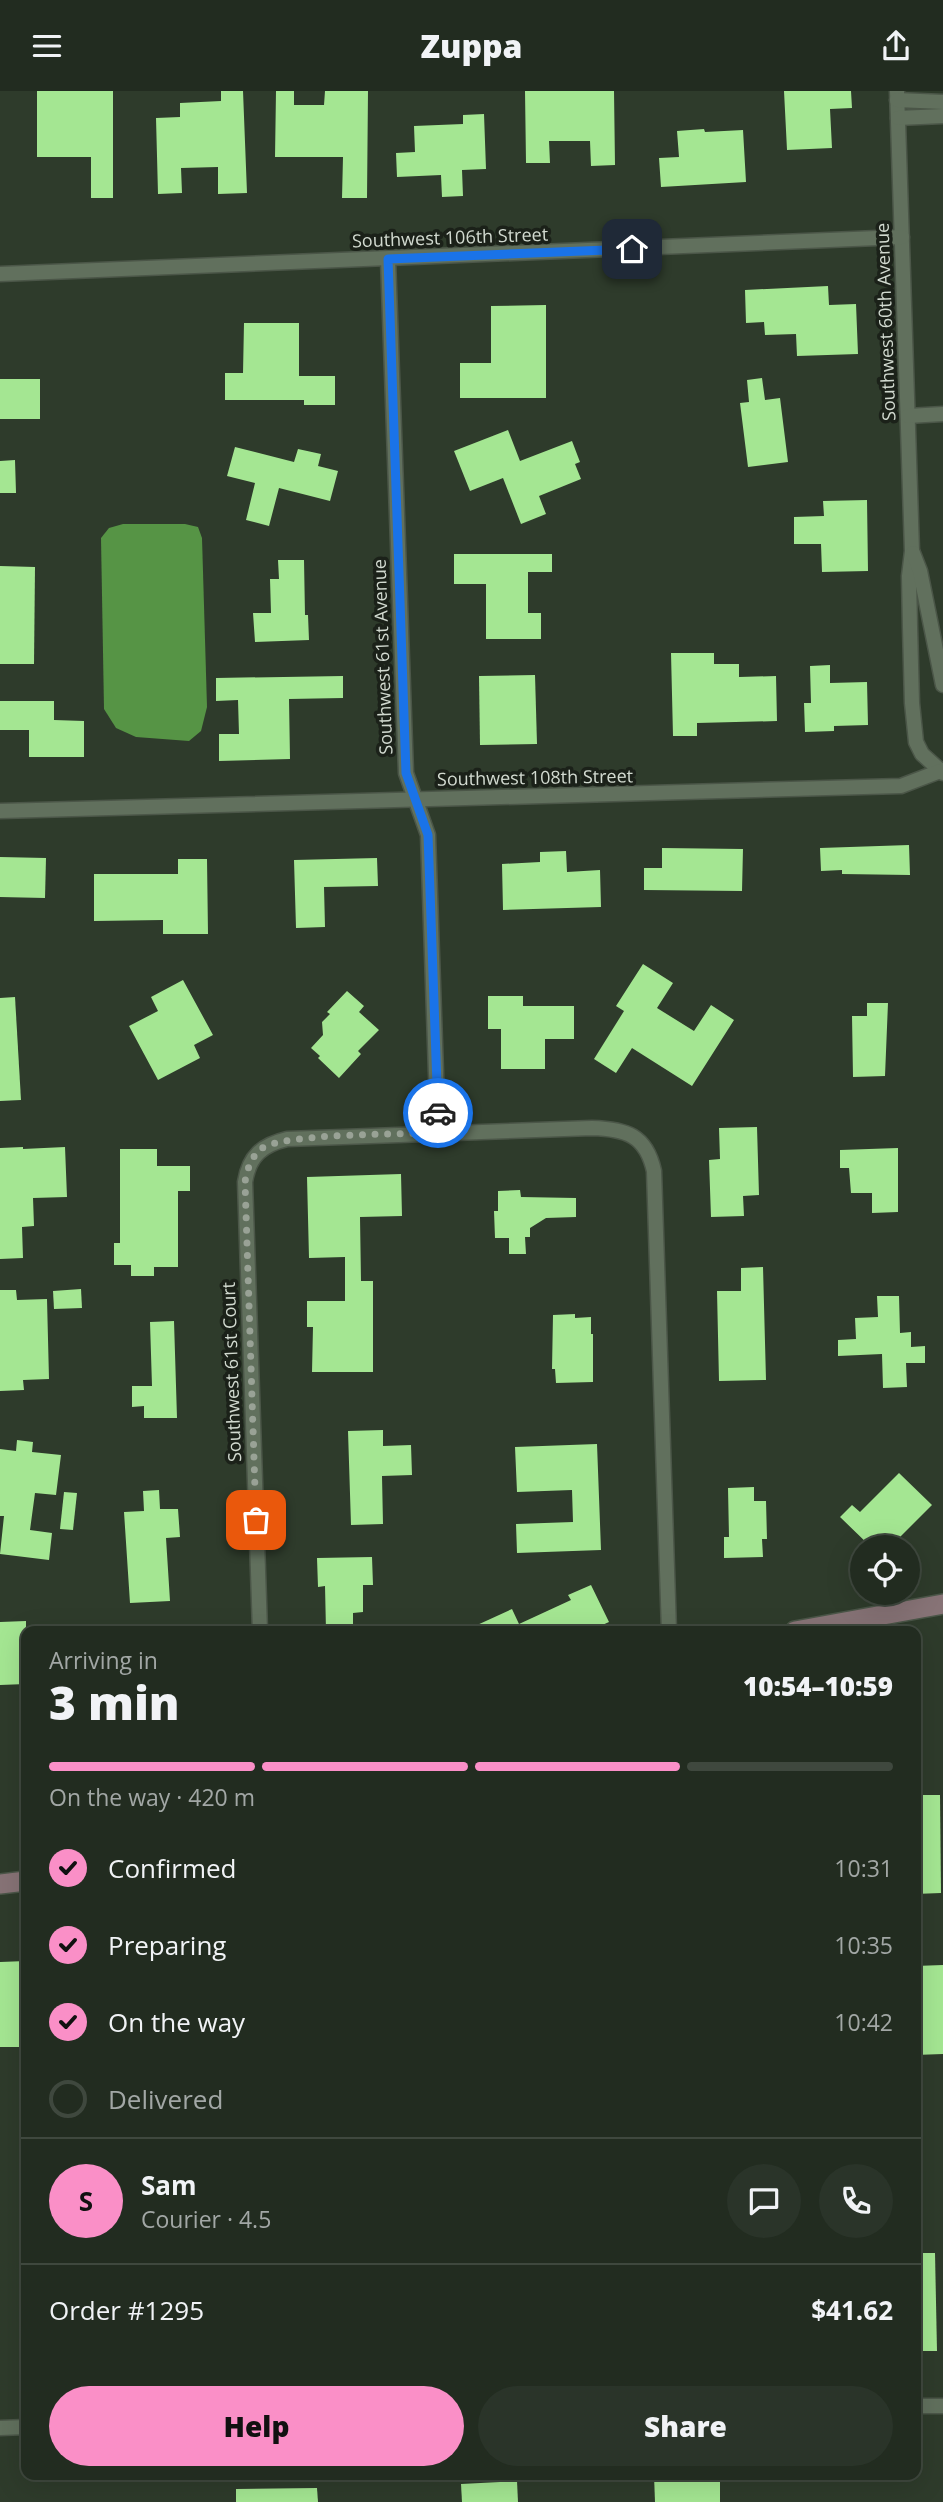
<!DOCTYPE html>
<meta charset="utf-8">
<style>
:root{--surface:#222c20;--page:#2a3429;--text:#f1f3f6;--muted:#a2a7a5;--line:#3f483e;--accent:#fa8fc7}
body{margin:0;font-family:"Open Sans",sans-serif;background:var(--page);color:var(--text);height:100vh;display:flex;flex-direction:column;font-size:26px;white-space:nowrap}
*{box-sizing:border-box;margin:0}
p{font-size:23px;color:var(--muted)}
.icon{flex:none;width:38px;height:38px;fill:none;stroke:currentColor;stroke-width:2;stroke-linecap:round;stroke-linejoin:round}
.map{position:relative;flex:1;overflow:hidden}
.sheet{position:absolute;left:21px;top:1535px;width:900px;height:854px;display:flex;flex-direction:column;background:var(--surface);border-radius:14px;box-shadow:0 7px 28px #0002,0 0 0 2px var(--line)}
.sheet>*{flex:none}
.fabs{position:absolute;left:850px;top:1444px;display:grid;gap:14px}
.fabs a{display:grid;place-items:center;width:70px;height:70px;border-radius:50%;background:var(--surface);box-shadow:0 7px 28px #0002,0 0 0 2px var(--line);font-size:35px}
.pin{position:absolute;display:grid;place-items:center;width:60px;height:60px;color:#fff;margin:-30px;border-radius:14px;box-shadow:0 4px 10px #0006}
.courier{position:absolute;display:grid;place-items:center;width:70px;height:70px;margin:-35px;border:5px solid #1a73e8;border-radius:50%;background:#fff;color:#222;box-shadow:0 2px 9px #0007}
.overview em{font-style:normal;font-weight:800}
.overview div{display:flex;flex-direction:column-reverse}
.overview{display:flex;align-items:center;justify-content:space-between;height:119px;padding:0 28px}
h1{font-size:46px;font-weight:800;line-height:52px}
.bar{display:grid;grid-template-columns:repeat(4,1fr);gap:10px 7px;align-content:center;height:84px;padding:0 28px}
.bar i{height:9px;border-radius:5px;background:var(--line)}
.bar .active{background:var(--accent)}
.bar p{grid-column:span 4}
.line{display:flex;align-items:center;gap:18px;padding:0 28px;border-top:2px solid var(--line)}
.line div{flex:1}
.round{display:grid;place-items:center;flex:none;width:74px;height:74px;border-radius:37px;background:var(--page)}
ol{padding:0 28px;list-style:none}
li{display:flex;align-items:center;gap:21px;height:77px}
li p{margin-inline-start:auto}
li .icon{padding:7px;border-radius:50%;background:var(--accent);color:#111;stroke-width:4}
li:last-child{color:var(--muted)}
li i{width:38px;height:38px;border:4px solid var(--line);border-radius:50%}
.button{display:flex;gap:14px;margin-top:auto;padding:14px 28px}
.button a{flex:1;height:80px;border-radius:42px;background:var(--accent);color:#111;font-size:28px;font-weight:800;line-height:80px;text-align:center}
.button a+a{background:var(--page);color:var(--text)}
header{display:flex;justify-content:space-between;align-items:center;height:91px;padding:0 28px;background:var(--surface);font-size:32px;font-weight:800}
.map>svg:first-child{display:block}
.water{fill:#569445}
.building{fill:#a4e692}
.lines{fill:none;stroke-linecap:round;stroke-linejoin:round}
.minor-casing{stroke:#4b5648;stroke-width:17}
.secondary-casing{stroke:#4b5648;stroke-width:22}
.minor{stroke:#61705d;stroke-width:14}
.secondary{stroke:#877376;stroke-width:19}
.done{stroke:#99a296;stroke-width:7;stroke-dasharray:0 12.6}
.route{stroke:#1a73e8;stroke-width:9}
.labels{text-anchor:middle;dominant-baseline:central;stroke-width:7;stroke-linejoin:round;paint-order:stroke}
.street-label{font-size:18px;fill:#d2dad0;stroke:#1b2119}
</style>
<header><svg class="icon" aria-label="menu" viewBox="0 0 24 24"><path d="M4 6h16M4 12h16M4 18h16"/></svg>Zuppa<svg class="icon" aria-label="share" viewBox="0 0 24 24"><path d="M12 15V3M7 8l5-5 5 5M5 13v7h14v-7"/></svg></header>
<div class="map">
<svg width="943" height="2411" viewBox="0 0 943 2411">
<rect width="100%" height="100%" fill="#2e3b2b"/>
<path class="water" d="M123,433H185L198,436L202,447L207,616L201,640L189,650L136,646L116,637L104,618L101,447L109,437Z"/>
<g class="building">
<path d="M37,0H113V107H91V66H37Z"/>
<path d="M221,0H243L247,102L218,103V76L181,77L182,102L158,103L156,27L180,26V12L221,10Z"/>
<path d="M276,0H294V14H324L325,0H368L367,107H342L343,66H275Z"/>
<path d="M525,0H614L615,74L591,75L590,50H549L550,72H526Z"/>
<path d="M784,0H851L852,17L830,18L832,57L787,59Z"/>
<path d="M484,23L486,78L462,79L463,105L442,106L441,84L397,86L396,62L415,61L414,35L463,33V24Z"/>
<path d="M704,38L705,41L743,39L746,91L661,96L659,67L679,66L677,40Z"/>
<path d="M828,195L829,214L856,213L858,263L797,265L796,243L765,244L764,231L746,232L745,199Z"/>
<path d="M546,214V307H460V272H491V215Z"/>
<path d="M244,232H299V285H335V314H304V309H225V282H243Z"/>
<path d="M762,287L765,309L780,307L788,371L748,376L740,312L749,311L747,289Z"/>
<rect x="0" y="288" width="40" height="40"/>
<path d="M508,339L520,370L572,350L580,371L575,373L581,388L539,405L546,423L521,433L503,387L470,400L454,360Z"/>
<path d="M235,356L294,371L298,358L321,363L318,375L338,380L330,410L279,397L269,435L246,429L255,392L227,385Z"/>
<path d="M15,369L16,402H0V370Z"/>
<path d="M867,409L868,480L822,481L821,453H794V426L824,425L823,410Z"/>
<path d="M454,463H552V481H528V522H541V548H486V493H454Z"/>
<path d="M278,469H304L305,524H308L309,549L255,551L253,522H271L270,488H279Z"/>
<path d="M0,475L35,476L34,573H0Z"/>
<path d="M671,562H714V573H739V586L776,585L777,630L697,632V645H673Z"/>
<path d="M830,574V592L867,591L868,634L834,635V640L805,641L804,612H811L810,575Z"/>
<path d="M535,584L537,653L480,654L479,585Z"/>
<path d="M343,585V607L289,608L290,668L219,670V643H239L238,609L216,610V587Z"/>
<path d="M0,610H54V629L84,630V666H29V639H0Z"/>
<path d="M909,754L910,784L842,783V779L821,780L820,757Z"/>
<path d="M662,757L743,758L742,800L644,799V777H662Z"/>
<path d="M566,760L567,781L600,779L601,816L503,819L502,773L540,771V761Z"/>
<path d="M0,766L46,767L45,807L0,806Z"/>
<path d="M377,767L378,795L324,796L325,836L296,837L294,769Z"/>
<path d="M178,768H207L208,843H163V829L94,830V783H178Z"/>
<path d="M643,873L673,892L657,917L694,940L711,914L734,929L692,995L632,957L616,982L594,968L624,920L616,915Z"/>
<path d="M183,889L213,944L194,954L200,967L158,989L129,935L158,920L151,906Z"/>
<path d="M347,900L364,915L359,921L379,939L358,960L361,963L339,987L318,967L320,965L311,957L323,944L322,931L330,923L327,921Z"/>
<path d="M488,905H523V915H574V948H545V978H501V938H488Z"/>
<path d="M15,906L21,1009L0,1010V907Z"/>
<path d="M867,912H888L885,985L853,986L852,925H867Z"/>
<path d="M757,1036L759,1104L743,1105L744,1125L711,1126L709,1069L720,1068L719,1037Z"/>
<path d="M23,1056V1058L65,1056L67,1106L33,1107L34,1135L22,1136L23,1167L0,1168V1057Z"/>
<path d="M898,1057V1121L872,1122V1102H851L849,1077H840V1059Z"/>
<path d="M120,1058H157V1075H190V1100H178V1176H154V1185H131V1174H114V1152H120Z"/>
<path d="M401,1083L402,1125L360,1126L361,1190H373V1281H312L313,1236H307V1210H345V1166L309,1167L307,1086Z"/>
<path d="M520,1099L521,1106L576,1107V1126L546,1127L530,1137V1146H525L526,1163H509V1147H495L494,1120H498V1100Z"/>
<path d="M763,1176L766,1289L719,1290L717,1200H741V1177Z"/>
<path d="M81,1198L82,1217L54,1218L53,1200Z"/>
<path d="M0,1199H16L17,1209L47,1208L49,1288L23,1289L24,1299L0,1300Z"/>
<path d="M877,1205H899L900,1242L911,1241V1256L925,1255V1272H906L907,1296L883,1297L882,1263L838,1265V1249L856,1248L855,1227L878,1226Z"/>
<path d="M575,1223V1227L591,1226V1243H593V1291L556,1292L555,1278H552L553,1224Z"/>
<path d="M174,1230L177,1327H144V1315L132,1316V1295H152L150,1231Z"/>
<path d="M383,1339V1355L411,1354L412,1384L382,1385L383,1433L351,1434L348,1340Z"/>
<path d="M17,1349L33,1351L32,1361L61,1364L56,1404L35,1402L30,1439L52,1442L49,1469L0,1463L4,1425H0V1358L16,1360Z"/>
<path d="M597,1353L601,1459L517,1462L516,1433L573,1431L572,1399L517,1401L515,1356Z"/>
<path d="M899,1382L932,1414L890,1456H871L840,1426L852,1414L860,1421Z"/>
<path d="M754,1396V1410H766L767,1448H762L763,1466L724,1467V1446H729L728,1397Z"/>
<path d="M159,1399L160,1418H178L180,1446L166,1447L170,1510L130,1512L124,1421L144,1420L143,1400Z"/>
<path d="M64,1401L77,1402L73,1439L60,1438Z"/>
<path d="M372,1466L373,1494H363V1521L353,1522V1540H326L325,1495L318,1496L317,1467Z"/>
<path d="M591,1494L609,1531L589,1540H464L512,1518L519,1533L571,1509L568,1504Z"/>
<path d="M26,1530V1593L0,1594V1531Z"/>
<path d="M915,1704H940L941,1802L915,1803Z"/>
<path d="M26,1870L25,1956H0V1871Z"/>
<path d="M943,1874V1963L915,1964V1875Z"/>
<path d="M915,2162H935L937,2260H915Z"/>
<path d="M654,2384H720V2411H655Z"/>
<path d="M517,2390L518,2411H462L461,2393Z"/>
<path d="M317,2397L318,2411H236V2398Z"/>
</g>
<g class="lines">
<defs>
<g id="minor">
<path d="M897,0L912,460L909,485L910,536L912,612L916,651L922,663L943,682"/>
<path d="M897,9L943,11"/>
<path d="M898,27L943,25"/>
<path d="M388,168L406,682L428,744L438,1042"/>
<path d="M0,183L902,146"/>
<path d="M908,325L943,323"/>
<path d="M913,462L920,480L943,594"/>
<path d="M0,720L901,695L943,679"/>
<path d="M260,1540L245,1091C249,1065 262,1054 287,1048L592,1037C626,1038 646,1044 654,1080L669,1540"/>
<path d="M915,2315H943"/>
<path d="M0,2337L26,2336"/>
</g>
<g id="secondary">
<path d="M795,1540L943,1513"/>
<path d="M0,1793L26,1790"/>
</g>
</defs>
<use href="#minor" class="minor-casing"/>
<use href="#secondary" class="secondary-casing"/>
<use href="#minor" class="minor"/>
<use href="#secondary" class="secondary"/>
</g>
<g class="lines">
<path class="done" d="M256,1429L245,1091C247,1079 251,1066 261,1058C281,1042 406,1043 438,1042V1022"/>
<path class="route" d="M438,1022L428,744L406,682L388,168L632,158"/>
</g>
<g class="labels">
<g class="street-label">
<text transform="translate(450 146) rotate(-2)">Southwest 106th Street</text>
<text transform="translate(885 231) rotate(-92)">Southwest 60th Avenue</text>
<text transform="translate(382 566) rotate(-92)">Southwest 61st Avenue</text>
<text transform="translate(535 686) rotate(-1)">Southwest 108th Street</text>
<text transform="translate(231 1281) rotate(-92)">Southwest 61st Court</text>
</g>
</g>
</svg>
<div class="fabs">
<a><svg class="icon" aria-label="locate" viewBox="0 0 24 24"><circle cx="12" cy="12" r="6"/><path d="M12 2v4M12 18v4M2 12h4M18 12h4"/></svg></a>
</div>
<div class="pin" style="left:256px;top:1429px;background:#ea580c"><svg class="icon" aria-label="bag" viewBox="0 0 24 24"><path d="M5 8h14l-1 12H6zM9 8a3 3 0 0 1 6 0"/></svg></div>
<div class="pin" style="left:632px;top:158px;background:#1f2937"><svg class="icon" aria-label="home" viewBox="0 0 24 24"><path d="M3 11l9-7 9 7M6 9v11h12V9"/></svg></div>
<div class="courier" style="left:438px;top:1022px"><svg class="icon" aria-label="car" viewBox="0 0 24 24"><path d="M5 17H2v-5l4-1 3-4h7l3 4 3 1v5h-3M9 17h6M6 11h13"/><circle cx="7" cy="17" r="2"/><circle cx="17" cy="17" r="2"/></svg></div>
<section class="sheet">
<div class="overview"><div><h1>3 min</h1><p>Arriving in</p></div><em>10:54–10:59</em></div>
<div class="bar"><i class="active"></i><i class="active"></i><i class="active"></i><i></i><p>On the way · 420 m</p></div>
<ol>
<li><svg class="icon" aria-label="check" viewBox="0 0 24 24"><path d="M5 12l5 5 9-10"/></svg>Confirmed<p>10:31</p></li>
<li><svg class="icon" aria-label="check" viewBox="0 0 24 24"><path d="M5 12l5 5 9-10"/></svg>Preparing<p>10:35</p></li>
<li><svg class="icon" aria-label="check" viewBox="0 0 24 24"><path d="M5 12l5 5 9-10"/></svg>On the way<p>10:42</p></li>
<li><i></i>Delivered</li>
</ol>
<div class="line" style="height:126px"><b class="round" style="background:var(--accent);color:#111">S</b><div><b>Sam</b><p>Courier · 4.5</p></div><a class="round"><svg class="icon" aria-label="chat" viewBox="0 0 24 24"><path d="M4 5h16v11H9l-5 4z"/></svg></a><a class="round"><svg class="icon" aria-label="phone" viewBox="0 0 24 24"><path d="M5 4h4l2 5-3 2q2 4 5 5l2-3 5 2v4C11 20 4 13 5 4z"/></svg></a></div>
<div class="line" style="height:91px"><div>Order #1295</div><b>$41.62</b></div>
<div class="button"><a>Help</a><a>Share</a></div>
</section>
</div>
